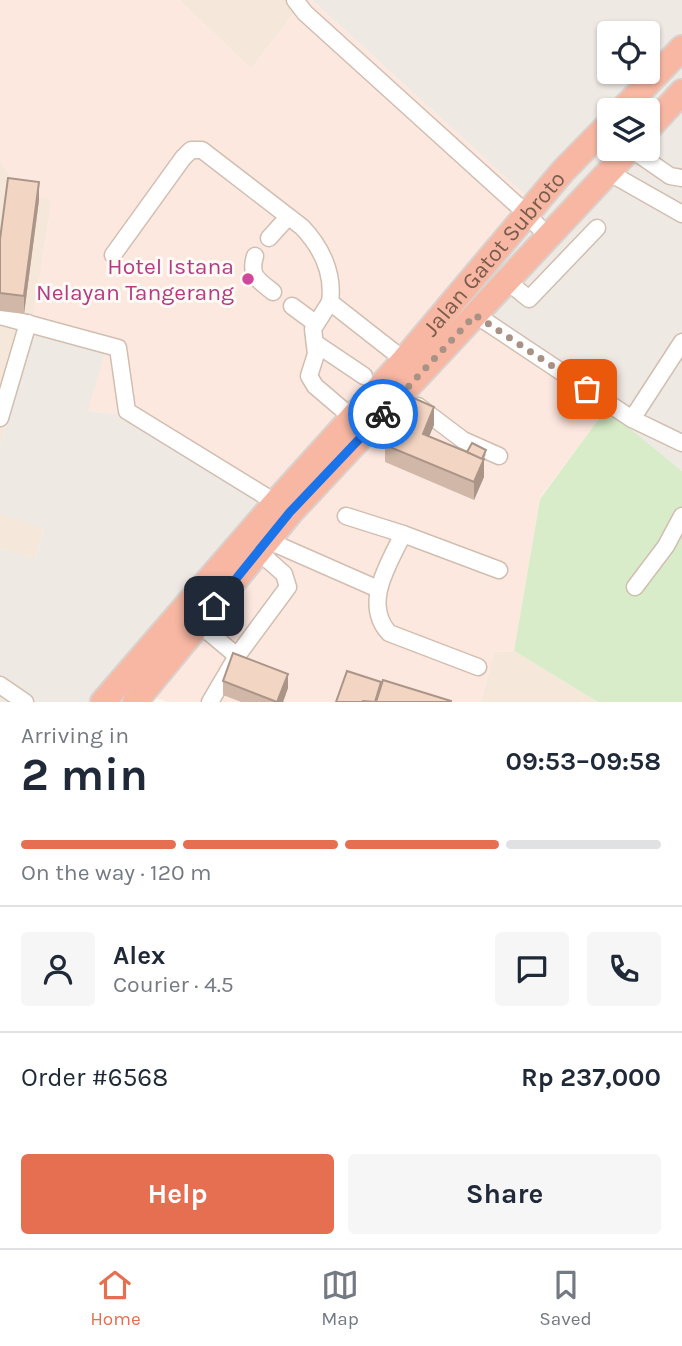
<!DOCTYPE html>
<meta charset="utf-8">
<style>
:root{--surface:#fff;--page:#f6f6f7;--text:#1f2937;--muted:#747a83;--line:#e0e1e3;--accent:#e76f51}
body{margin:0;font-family:Karla,sans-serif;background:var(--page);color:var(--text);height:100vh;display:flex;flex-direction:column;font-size:26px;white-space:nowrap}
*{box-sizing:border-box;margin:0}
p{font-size:23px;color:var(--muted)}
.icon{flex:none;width:38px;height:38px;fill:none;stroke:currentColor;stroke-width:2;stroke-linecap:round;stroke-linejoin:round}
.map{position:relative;height:702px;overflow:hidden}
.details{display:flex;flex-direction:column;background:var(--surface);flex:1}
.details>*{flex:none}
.buttons{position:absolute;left:597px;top:21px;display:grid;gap:14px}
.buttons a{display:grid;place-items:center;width:63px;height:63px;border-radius:7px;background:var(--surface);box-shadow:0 2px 5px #0004;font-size:35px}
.pin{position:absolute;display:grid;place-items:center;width:60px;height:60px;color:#fff;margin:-30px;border-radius:14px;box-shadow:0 4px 10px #0006}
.courier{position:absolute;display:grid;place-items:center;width:70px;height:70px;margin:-35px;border:5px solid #1a73e8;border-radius:50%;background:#fff;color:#222;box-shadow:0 2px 9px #0007}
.overview em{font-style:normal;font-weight:700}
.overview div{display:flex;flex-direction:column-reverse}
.overview{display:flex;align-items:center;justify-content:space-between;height:119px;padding:0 21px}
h1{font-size:46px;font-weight:700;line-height:52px}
.bar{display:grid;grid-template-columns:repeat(4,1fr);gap:10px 7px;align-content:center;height:84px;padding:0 21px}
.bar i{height:9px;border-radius:5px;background:var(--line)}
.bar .current{background:var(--accent)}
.bar p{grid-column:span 4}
.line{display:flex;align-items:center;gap:18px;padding:0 21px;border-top:2px solid var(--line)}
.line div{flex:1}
.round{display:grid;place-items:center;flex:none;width:74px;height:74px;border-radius:7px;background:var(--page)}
.cta{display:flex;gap:14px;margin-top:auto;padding:14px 21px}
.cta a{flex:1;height:80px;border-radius:7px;background:var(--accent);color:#fff;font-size:28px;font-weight:700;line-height:80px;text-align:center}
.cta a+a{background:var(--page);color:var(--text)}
.dock{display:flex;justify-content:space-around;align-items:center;height:98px;border-top:2px solid var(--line);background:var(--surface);font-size:19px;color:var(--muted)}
.dock a{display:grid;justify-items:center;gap:4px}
.dock .current{color:var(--accent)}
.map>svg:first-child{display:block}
.residential{fill:#f5e8da}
.commercial{fill:#fde8e0}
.industrial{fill:#efe9e4;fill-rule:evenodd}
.green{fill:#d8ecc9}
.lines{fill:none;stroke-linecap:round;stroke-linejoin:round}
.minor-casing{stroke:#d1beb0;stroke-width:19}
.highway-casing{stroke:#dad1cd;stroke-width:28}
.minor{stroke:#fff;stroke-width:16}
.highway{stroke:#f7b7a3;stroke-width:24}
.wall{fill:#d1b7a8}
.shaded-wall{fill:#aa9588}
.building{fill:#f3d5c3;stroke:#aa9588;stroke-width:2}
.done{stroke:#a89285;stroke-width:7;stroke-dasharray:0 12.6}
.route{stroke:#1a73e8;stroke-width:9}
.hotel-dot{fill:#d1479c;stroke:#fffaf3;stroke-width:2.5}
.labels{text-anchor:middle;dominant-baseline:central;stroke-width:6;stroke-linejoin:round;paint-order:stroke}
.street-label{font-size:23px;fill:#7a5c4d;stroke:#fffaf3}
.hotel-label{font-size:23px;fill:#b23c85;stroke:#fffaf3;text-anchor:end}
</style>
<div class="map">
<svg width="682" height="702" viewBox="0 0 682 702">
<rect width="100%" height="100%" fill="#fdf6ec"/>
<g class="residential">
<path d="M179,0H304L251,69Z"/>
<path d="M0,159L19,192L52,199L31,334L0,447Z"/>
<path d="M0,514L44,528L35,559L0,548Z"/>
<path d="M514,651L598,702H481L494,652Z"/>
</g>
<path class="commercial" d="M0,0H179L251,69L304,0H312L533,202L606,409L540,498L514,651L494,652L481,702H431L347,673L335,702H168L151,696L133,416L88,411L31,334L52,199L19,192L0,159Z"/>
<g class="industrial">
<path d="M312,0H682V471L458,289L533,202ZM609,33H648V72H609ZM609,110H648V149H609Z"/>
<path d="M31,334L105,353L88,411L133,416L299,524L146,702H0V548L35,559L44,529L0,514V447Z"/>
</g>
<path class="green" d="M606,409L682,471V702H598L514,651L540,499Z"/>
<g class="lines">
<defs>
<g id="minor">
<path d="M295,0L305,13L527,214L548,237"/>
<path d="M631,149L670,176L682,178"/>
<path d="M608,172L682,214"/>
<path d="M269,238L288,217"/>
<path d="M113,255L183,158L191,150H202L302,227C321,247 334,273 330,302L404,360"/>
<path d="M255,256C249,276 258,280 273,292"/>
<path d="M507,281L529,299L597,228"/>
<path d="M330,302L313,329L316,354L309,376L315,386L342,409"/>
<path d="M292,306L315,323"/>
<path d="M476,315L632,419L682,342"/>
<path d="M0,316L118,348L127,411L283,507"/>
<path d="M315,343L364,376"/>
<path d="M418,406L463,440L499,456"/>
<path d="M0,418L28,323"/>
<path d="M632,419L682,443"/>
<path d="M346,516L403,534L499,570"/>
<path d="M403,534C389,564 362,603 389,633L478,667"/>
<path d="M262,538L378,589"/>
<path d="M635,587L666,546L682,516"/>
<path d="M199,624L237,656"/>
<path d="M0,685L25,702"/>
<path d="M210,702L237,656L288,587L284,574L258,551"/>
</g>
<g id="highway">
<path d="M622,110L682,48"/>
<path d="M648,129L682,92"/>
<path id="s1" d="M103,702L276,502L404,360L563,171L609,124"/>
<path d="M135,702L291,512L630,149"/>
</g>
</defs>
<use href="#minor" class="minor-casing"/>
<use href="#highway" class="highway-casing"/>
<use href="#minor" class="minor"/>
<use href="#highway" class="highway"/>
</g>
<g class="wall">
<path d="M39,200L24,314L0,311V239Z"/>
<path d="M434,425L429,436L467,452L486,454L484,459V477L474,500L385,462V445Z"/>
<path d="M223,681L288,688L283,702H241L223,695Z"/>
</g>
<g class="shaded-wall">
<path d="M39,182V200L24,314V296Z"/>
<path d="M434,407V425L423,451V434Z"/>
<path d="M484,459V477L474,500V482Z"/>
<path d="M288,674V688L283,702H277Z"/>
</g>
<g class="building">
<path d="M8,178L39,182L24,296L0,293V239Z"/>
<path d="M407,395L434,407L423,434L484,459L474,482L385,445Z"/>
<path d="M472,443L486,450L482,459L467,452Z"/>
<path d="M233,653L288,674L277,702L223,681Z"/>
<path d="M347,671L381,682L375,702L363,701L362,702H336Z"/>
<path d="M383,680L451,701V702H376Z"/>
</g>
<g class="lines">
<path class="done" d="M383,414L475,315L587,389"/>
<path class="route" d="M214,606L290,512L383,414"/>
</g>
<circle class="hotel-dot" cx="248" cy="279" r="7"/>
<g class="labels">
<g class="street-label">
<text stroke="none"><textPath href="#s1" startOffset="595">Jalan Gatot Subroto</textPath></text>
</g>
<g class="hotel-label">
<text x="234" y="266">Hotel Istana<tspan x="234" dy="26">Nelayan Tangerang</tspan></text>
</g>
</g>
</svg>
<div class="buttons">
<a><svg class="icon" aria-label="locate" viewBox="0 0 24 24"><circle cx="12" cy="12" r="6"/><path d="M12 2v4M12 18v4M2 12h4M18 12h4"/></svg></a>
<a><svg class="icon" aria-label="layers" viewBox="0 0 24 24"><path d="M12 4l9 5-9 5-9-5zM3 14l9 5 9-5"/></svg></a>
</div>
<div class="pin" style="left:587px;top:389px;background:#ea580c"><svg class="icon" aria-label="bag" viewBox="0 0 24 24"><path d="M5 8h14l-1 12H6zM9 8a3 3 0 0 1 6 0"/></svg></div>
<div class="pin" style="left:214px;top:606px;background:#1f2937"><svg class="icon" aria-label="home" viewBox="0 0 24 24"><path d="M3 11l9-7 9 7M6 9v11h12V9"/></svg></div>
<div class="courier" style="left:383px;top:414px"><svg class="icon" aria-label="bike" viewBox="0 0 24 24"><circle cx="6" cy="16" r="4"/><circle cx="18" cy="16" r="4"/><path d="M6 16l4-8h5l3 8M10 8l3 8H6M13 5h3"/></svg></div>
</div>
<section class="details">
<div class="overview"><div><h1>2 min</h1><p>Arriving in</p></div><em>09:53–09:58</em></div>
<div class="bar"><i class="current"></i><i class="current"></i><i class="current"></i><i></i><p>On the way · 120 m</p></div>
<div class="line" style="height:126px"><a class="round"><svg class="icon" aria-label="person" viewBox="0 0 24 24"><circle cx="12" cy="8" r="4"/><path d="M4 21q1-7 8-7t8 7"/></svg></a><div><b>Alex</b><p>Courier · 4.5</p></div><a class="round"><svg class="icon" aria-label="chat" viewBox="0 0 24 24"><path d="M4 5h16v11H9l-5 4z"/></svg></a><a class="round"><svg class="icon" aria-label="phone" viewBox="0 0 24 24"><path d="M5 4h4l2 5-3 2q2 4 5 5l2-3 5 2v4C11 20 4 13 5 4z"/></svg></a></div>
<div class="line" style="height:91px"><div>Order #6568</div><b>Rp 237,000</b></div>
<div class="cta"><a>Help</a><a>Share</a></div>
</section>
<nav class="dock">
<a class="current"><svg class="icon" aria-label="home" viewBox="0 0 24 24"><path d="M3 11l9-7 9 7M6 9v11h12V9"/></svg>Home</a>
<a><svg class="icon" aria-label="map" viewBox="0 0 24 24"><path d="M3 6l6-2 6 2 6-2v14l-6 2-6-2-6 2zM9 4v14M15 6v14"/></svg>Map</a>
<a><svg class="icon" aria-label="saved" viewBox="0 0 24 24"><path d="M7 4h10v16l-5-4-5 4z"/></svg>Saved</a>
</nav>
